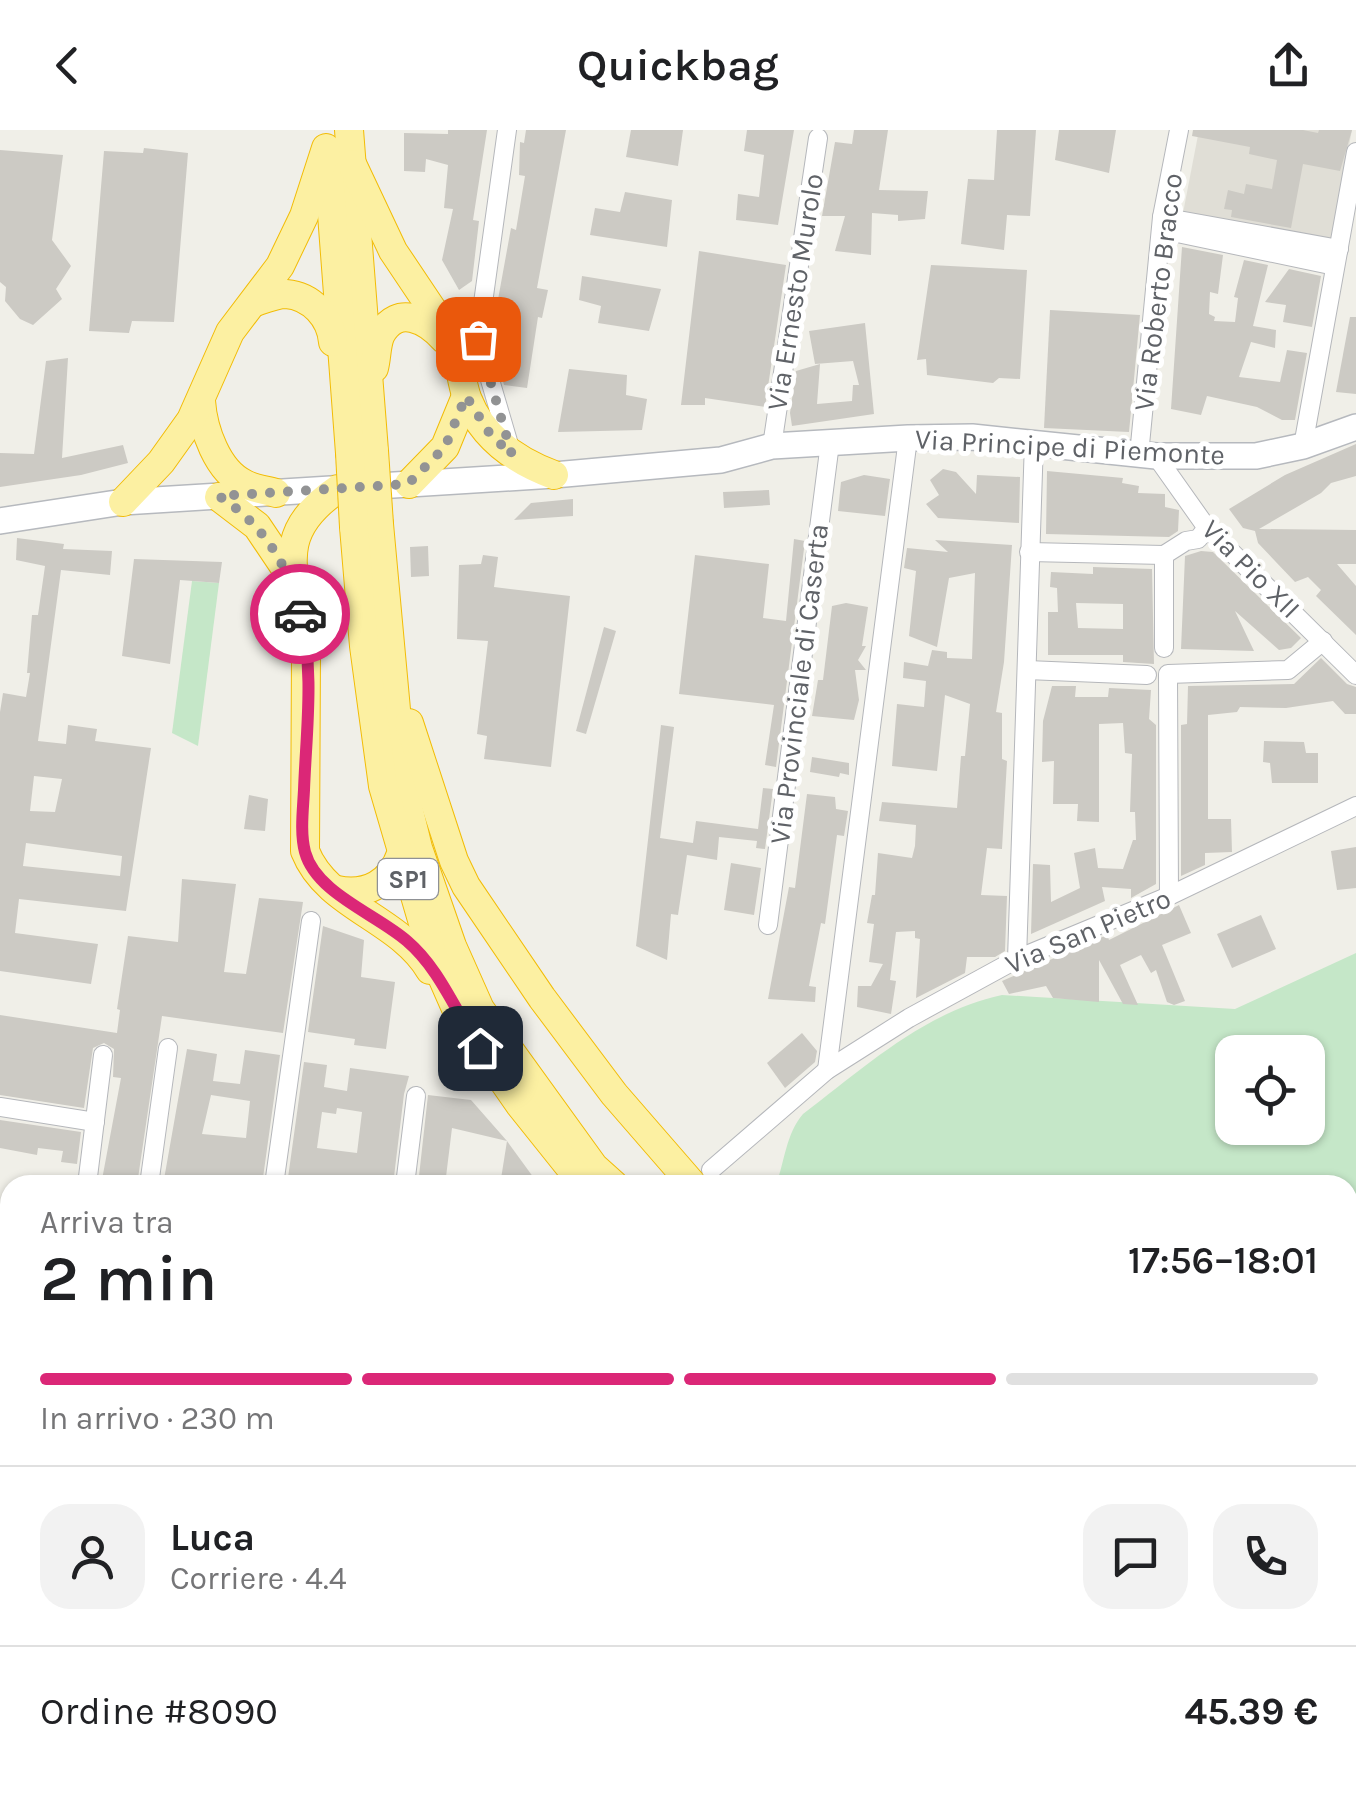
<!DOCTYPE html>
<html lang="it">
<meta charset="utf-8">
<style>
:root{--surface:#fff;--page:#f2f2f2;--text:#202124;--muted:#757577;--line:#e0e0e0;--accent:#db2777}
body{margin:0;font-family:Karla,sans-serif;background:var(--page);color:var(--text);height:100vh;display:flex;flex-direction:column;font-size:38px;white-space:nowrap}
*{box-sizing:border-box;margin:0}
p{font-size:32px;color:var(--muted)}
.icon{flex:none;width:55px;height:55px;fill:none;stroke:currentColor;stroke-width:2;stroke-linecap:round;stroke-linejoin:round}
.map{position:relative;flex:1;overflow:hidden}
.sheet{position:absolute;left:0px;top:1045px;width:1358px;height:622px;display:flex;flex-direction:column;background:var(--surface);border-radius:30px 30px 0 0;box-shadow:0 2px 8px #0004}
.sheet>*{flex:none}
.buttons{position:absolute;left:1215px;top:905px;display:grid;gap:20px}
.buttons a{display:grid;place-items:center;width:110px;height:110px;border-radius:20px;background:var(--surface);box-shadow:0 2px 8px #0004;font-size:50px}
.pin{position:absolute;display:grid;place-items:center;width:85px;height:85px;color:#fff;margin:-42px;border-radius:20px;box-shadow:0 5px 15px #0006}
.courier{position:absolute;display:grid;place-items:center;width:100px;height:100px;margin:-50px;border:8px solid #db2777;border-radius:50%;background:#fff;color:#222;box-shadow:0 2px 12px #0007}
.summary em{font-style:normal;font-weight:600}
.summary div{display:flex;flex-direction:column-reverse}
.summary{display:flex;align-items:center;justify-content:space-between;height:170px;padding:0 40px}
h1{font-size:65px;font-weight:600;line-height:75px}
.bar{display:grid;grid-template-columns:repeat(4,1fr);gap:15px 10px;align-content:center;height:120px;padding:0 40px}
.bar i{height:12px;border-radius:8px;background:var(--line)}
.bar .selected{background:var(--accent)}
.bar p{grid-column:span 4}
.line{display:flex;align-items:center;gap:25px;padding:0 40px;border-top:2px solid var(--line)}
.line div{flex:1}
.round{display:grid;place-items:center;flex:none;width:105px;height:105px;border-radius:30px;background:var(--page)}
header{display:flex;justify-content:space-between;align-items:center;height:130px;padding:0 40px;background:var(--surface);font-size:45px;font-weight:600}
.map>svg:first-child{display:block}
.industrial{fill:#dfdeda}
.education{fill:#e0ded6}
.green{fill:#c5e7c8;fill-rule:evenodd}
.building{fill:#cccac4;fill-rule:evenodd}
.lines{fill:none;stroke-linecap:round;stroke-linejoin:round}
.minor-casing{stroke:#b5b7bb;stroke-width:20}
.tertiary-casing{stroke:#b5b7bb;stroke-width:25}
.secondary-casing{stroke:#b6b9be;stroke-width:28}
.primary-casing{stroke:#eed363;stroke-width:30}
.trunk-casing{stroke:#f2bc06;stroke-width:30}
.path{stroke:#9dc6ac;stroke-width:2.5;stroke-dasharray:10 5;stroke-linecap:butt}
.minor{stroke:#fff;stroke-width:18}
.tertiary{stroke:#fff;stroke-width:22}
.secondary{stroke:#fff;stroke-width:25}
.primary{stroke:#fdf7b0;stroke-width:28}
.trunk{stroke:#fcf0a2;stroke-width:28}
.trunk-bridge-casing{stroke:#f2bc06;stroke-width:30;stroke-linecap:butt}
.trunk-bridge{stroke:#fcf0a2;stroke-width:28}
.done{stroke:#929394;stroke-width:10;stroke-dasharray:0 18}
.route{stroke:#db2777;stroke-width:12}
.labels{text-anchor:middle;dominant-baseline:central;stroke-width:10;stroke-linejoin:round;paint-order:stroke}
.shield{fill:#fff;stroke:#8f9195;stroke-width:2.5}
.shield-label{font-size:25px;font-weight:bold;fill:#5f6267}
.street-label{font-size:28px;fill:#5f6267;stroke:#fff}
</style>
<header><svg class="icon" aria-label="back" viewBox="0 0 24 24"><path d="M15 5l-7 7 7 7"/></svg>Quickbag<svg class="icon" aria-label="share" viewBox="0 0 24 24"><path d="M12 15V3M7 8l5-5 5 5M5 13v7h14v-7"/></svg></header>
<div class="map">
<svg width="1356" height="1667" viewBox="0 0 1356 1667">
<rect width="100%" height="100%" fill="#f0efe8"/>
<path class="industrial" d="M1069,1658H1257L1255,1667H1074Z"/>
<path class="education" d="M1199,0H1352L1330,113L1183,83Z"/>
<g class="green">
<path d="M192,451L219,453L198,616L172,603Z"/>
<path d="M1356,823V1248L1348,1245V1055H776C785,1030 786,1004 803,984C865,937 924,882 1002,865L1235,879ZM1232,922H1308V998H1232Z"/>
<path d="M0,1296L10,1300V1415L6,1421L0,1418Z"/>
<path d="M167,1658H297L315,1667H160Z"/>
</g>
<g class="building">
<path d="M448,0H487L473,90L479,91L472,151L459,160L442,130L453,79L444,78L448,35L426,29L425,42L404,41V3L448,4Z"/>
<path d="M526,0H566L537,158L548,160L542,188L538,187L527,258L504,255L491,208L511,98L516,100L525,46L519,45L520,12L524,13Z"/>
<path d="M631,0H683L678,36L626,27Z"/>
<path d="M747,0H794L778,95L736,90L738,64L759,67L764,25L744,21Z"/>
<path d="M854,0H888L879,60L928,61L925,89L898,91V85L872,83L871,125L835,121L845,86H822L835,12L852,14Z"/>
<path d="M997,0H1036L1030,86L1007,85L1004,120L961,114L968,49L994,50Z"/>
<path d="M1059,0H1116L1109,43L1055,30Z"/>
<path d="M1193,0H1303L1318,3L1319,0H1352L1340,41L1303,34L1291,98L1231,87L1232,80L1224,79L1228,60L1244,64L1246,54L1272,59L1277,30L1249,24L1250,17L1192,6Z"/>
<path d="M144,18L188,23L174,192L132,191L129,203L89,201L104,21L143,23Z"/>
<path d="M0,20L63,25L52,110L71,136L56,159L62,169L33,195L20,189L5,171L6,157L0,152Z"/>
<path d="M625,62L672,70L667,117L590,105L595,78L620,82Z"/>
<path d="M1182,117L1223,125L1218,164L1210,162L1209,184L1215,187L1214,191L1235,192L1238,168L1234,167L1244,130L1268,135L1253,196L1276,200L1275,218L1251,212L1239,247L1280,252L1287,220L1307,223L1295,290H1282L1257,277L1207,266L1201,285L1171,279Z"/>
<path d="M699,121L786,135L765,277L705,268V275H681Z"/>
<path d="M931,135L1027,140L1020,249L999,248L993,253L927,245L926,229L917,230Z"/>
<path d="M1289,139L1321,146L1312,197L1283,192L1286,175L1265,172Z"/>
<path d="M582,146L661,159L649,201L598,193L601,176L579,170Z"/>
<path d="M1050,180L1140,185L1129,302L1044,298Z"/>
<path d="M1350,187H1356V264L1336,262Z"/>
<path d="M865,193L874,284L792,296L790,283L796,241L820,234L817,274L852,271L853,255H859L853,231L815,234L809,201Z"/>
<path d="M68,228L62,328L123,315L128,333L81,345L0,357V323L34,324L46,231Z"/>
<path d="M569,239L627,245L626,265L647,269L642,300L558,302Z"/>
<path d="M1356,314V346L1331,353L1321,363L1259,399L1356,400V434H1337L1356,456V505L1316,466L1321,460L1308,447L1295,452L1258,413L1255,401L1243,398L1229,379L1285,345Z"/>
<path d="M943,339L956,342L976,364L977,345L1020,347L1019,393L938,388L926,374L939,365L930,350Z"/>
<path d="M1047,341L1123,348L1122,353L1139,356L1138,363L1165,364V377L1179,380L1178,401L1169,407L1046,404Z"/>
<path d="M864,345L890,349L885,386L838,381L841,352Z"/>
<path d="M769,360L770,375L724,378L723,362Z"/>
<path d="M573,369V386L514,390L531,373Z"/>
<path d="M17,408L64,414L63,419L112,421L110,445L61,440L38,611L66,614L68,595L97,599L95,611L151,618L126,781L19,769L15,803L98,814L91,854L0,841V582L3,563L26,567L30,543H27L32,485H38L45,436L16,430ZM34,646L62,649L55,682L30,681ZM26,713L122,726L120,746L23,736Z"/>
<path d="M794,409L805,411L776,637L765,635L774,575L679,564L695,425L769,434L763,488L786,491Z"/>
<path d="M935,410L1012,415L1004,532L996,582L1002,583V629L1007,631L1002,719L987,718L981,765L1007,766L1005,821L995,827H967L965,843L916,868L920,809L915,808V801L896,802L890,850L896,851L891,884L857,877L858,856H871L883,834L869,832L874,794L867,793L872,765H875L878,723L912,728L915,716L916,695L879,691L882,672L957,678L961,626H965L970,574L945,565L937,641L892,636L897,574L924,577L926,551L903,548L904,532L928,536L932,520L947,522V528L972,529L975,443L949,448L937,517L909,506L916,441L904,438L907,418L948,422Z"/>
<path d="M428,416L429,446L411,447L410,417Z"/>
<path d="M1201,421L1213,422L1301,508L1291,518L1279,520L1235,481L1254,521L1181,519L1185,426Z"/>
<path d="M483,425L498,427L494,457L570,466L551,637L484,629L487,606L477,604L488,511L457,509L459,435L481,434Z"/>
<path d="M134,429L222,432L219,453L180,450L170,534L122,526Z"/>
<path d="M1093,437L1152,439L1154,534L1123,532V525H1048V482H1058L1057,458L1050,457L1051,442L1093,444ZM1076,473L1123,474V499L1078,498Z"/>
<path d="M846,473L868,477L862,516H866L858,530L866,540H855L859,570L854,590L812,586L818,550H823L832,476Z"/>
<path d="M604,497L616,501L586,604L576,601Z"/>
<path d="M1321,528L1347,554L1356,557V584H1345L1333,571L1286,578L1240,577L1237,582L1208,585V689H1231L1232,722L1205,723V735L1181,746V595L1187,594L1188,556L1294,554Z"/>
<path d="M1052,556H1076L1075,567H1108L1109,558L1151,560L1149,589L1156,595V754L1131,768V759L1102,757L1105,771L1031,804L1033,734L1050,735L1051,772L1080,758L1074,723L1095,718L1098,738L1123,739L1133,710H1136L1135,682H1130L1132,624L1125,623L1123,593L1099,594V692L1077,691L1078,674H1053L1054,631L1042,632L1043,591Z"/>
<path d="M661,595L674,597L660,708L693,713L696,691L758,699L763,658L773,659L765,719L756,718L757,711L719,707L717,730L687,725L678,785L671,784L667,830L636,816Z"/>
<path d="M1264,611L1304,612L1306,623H1318V653H1272L1270,633L1263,632Z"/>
<path d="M812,627L849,633V645L840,643L839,647L810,642Z"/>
<path d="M807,664L835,667L836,679L848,681L844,706L837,705L825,794L821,793L809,856L816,857L815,872L768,869L789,757L795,758Z"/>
<path d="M249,665L268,669L265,701L244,699Z"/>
<path d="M1356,717V758L1337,760L1331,721Z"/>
<path d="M731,733L761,738L754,785L724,780Z"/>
<path d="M182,749L236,754L224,842L246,844L259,768L303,772L283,903L162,886L137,1055H101L121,948L113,947L114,919L104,913L93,918L84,978L0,965V885L117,903L120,880L117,879L128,806L178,812Z"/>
<path d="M1179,775L1191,803L1162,815L1185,871L1174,875L1167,872L1156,840L1151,843L1141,825L1120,835L1138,875L1123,874L1099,830V872L1053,868L1046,856L1009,864L1002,851L1107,805L1109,810Z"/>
<path d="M1261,785L1276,819L1232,838L1217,804Z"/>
<path d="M323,796L364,810L361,847L395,852L386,919L354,915L355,909L308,902Z"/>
<path d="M802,903L817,921L815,932L785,958L767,933Z"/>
<path d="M187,919L217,924L213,951L240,954L245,920L280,925L262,1055H163ZM211,965L250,971L246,1008L202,1004Z"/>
<path d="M304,932L327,935L324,957L347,961L350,938L409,946L404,964L393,1055H350L327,1049L326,1055H287ZM337,978L362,982L357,1023L317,1018L322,982L336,984Z"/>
<path d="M428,965L471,970L507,1011L452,998L445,1055H418Z"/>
<path d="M0,990L81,1002L77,1034L61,1032L63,1021L38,1018L37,1025L0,1018Z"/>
<path d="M507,1011L539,1055H500Z"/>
</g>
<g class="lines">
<defs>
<g id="minor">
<path d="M507,0L478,209L510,318"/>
<path d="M1162,87L1339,119"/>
<path d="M1163,100L1335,136"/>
<path d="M772,316L818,8"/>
<path d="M1303,316L1356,22"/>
<path d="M1139,325L1162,87L1179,0"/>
<path d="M1156,326L1207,398L1356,545"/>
<path d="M1029,422L1164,425L1186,411L1198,409L1207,398"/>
<path d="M1164,518V425"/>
<path d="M1027,540L1147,545"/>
<path d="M1169,766L1168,544L1288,540L1323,511"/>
<path d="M768,795L830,313"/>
<path d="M1017,829L1034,311"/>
<path d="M827,940L908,308"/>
<path d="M0,977L95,992"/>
<path d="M711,1040L827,940L909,888L1017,829L1169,766L1356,676"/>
<path d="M87,1055L103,925"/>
<path d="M149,1055L168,918"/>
<path d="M274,1055L311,791"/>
<path d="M405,1055L416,966"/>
<path d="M1348,1148L1356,1147"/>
<path d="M0,1168L10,1169"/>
<path d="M0,1436L10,1440"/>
<path d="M480,1658L500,1667"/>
<path d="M979,1658L983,1667"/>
<path d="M84,1667L91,1658"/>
<path d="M594,1667L596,1658"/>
<path d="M773,1667L774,1662"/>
</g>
<g id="tertiary">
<path d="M0,1636L10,1644"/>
<path d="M27,1658L39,1667"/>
</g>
<path id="secondary" d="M0,391L123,372L554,345L721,330L772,316L908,308L972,307L1156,326H1256L1303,316L1356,297"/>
<path id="primary" d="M1317,1667L1318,1658"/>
<g id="trunk">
<path d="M349,0L374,321"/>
<path d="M328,31L350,323"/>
<path d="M352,34L393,121L450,206C460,226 460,248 467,268C482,307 516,331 554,345"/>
<path d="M255,172C264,169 277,164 286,164C312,166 331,188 333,212"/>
<path d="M374,238C377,227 376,214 381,204C398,174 427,190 444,209"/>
<path d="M201,271C203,299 217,341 245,354C254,359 266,360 276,363"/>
<path d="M409,354L445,317L466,266"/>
<path d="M338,359C264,409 302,453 306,523L305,721C327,777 399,788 430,840"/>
<path d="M219,367L257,396L292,448"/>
<path d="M123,372L161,332L191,290L230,202L280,136L304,86L326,18"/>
<path d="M379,394L403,656L418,718L452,816L480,879L594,1037L614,1055"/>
<path d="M354,397L364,516L383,656L432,824L461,890L520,975L584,1055"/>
<path d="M409,593L454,731L466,756L542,868L614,964L693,1055"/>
<path d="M337,760C367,766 391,753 401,724"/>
<path d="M1348,1622L1356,1626"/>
<path d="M1287,1658L1298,1667"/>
<path d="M1333,1658L1344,1667"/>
</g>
</defs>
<use href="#minor" class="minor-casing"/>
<use href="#tertiary" class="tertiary-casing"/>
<use href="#secondary" class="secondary-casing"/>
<use href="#primary" class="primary-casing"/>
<use href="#trunk" class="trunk-casing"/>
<g class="path">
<path d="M0,1328L10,1332"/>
<path d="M0,1390L10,1353"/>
</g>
<use href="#minor" class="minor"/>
<use href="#tertiary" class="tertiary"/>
<use href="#secondary" class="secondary"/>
<use href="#primary" class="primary"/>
<use href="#trunk" class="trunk"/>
<defs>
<g id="trunk-bridge">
<path d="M374,321L379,394"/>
<path d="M350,323L354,397"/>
</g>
</defs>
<use href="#trunk-bridge" class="trunk-bridge-casing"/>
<use href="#trunk-bridge" class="trunk-bridge"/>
</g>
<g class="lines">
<path class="done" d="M300,484C288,433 263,395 219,366L408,354L445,317L466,266L490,304L512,325L478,209"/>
<path class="route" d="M300,484C315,540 306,603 304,660C303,680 300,703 305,722C316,763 376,784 407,811C440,839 456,883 480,918"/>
</g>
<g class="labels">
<rect class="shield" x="378" y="729" width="60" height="40" rx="8"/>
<g class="shield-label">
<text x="408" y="749">SP1</text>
</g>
<g class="street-label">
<text transform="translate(795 162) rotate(-81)">Via Ernesto Murolo</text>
<text transform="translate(1158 162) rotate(-83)">Via Roberto Bracco</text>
<text transform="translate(1070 317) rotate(3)">Via Principe di Piemonte</text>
<text transform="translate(1251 439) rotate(45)">Via Pio XII</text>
<text transform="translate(799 554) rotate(-83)">Via Provinciale di Caserta</text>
<text transform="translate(1088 801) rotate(-23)">Via San Pietro</text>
</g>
</g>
</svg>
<div class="buttons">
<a><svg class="icon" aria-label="locate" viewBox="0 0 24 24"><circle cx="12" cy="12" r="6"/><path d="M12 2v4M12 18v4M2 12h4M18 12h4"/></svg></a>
</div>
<div class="pin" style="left:478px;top:209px;background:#ea580c"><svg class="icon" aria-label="bag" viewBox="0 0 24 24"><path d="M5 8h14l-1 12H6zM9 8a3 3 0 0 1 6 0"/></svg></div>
<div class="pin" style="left:480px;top:918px;background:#1f2937"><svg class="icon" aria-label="home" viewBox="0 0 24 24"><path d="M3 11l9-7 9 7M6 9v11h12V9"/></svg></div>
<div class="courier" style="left:300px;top:484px"><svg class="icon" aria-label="car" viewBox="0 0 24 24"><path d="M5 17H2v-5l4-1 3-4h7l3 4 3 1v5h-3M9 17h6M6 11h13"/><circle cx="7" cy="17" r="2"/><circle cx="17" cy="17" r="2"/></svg></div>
<section class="sheet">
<div class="summary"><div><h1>2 min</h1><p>Arriva tra</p></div><em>17:56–18:01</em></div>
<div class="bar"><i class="selected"></i><i class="selected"></i><i class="selected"></i><i></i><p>In arrivo · 230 m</p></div>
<div class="line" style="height:180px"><a class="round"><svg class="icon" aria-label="person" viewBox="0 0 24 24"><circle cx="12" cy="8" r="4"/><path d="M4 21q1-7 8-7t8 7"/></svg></a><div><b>Luca</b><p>Corriere · 4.4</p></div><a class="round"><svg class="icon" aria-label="chat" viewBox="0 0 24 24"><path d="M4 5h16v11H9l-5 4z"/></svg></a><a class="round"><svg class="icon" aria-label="phone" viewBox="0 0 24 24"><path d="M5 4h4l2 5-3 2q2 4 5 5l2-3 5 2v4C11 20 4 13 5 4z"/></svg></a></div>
<div class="line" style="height:130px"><div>Ordine #8090</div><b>45.39 €</b></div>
</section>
</div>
